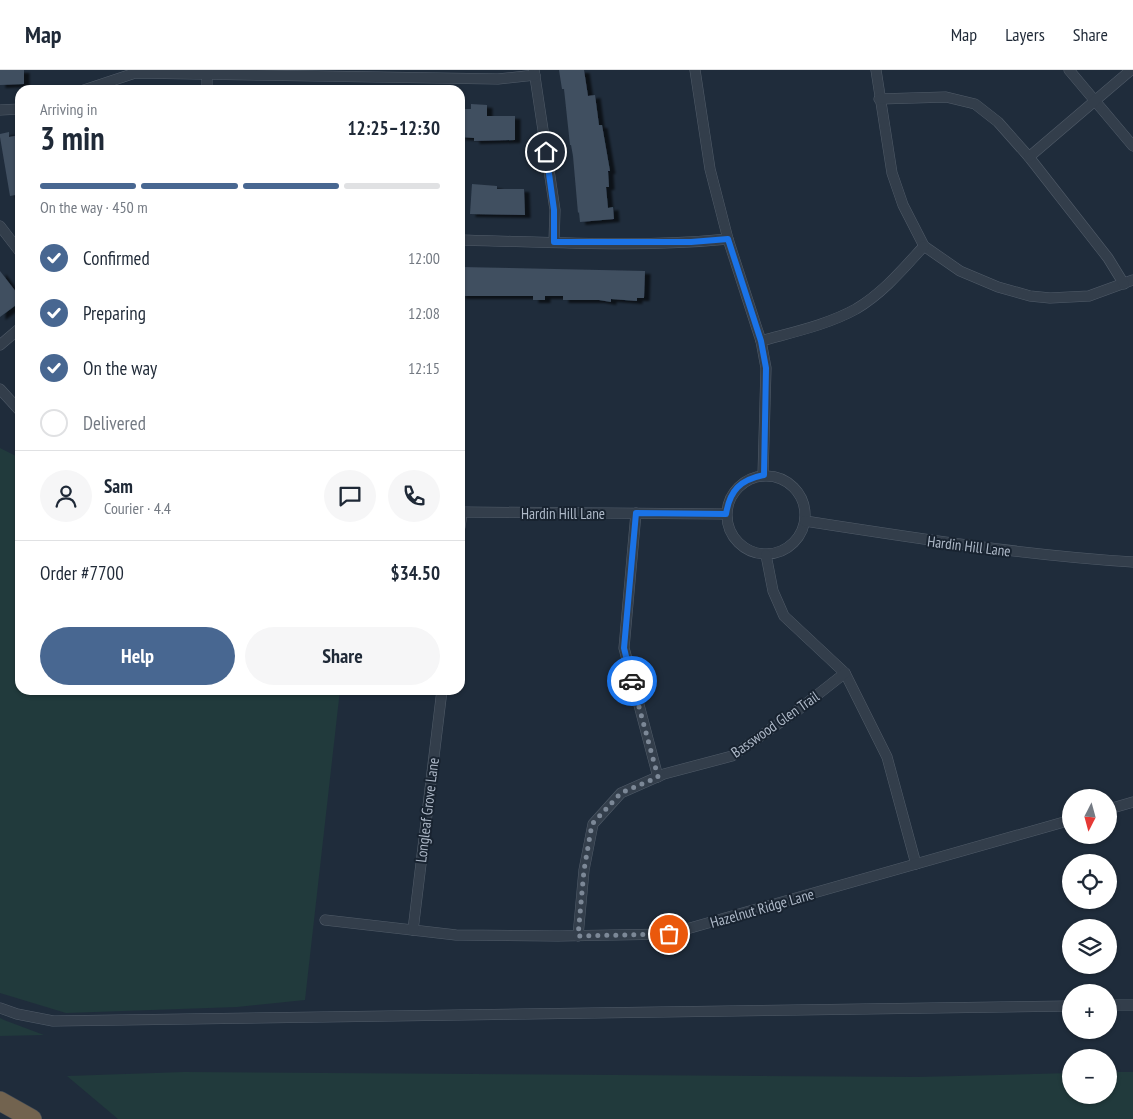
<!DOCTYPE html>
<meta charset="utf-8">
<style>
:root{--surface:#fff;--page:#f6f6f7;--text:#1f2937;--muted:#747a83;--line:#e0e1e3;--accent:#486791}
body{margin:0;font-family:"PT Sans Narrow",sans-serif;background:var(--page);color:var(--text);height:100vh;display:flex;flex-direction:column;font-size:19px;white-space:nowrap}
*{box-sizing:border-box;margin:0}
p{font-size:16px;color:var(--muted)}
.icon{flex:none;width:28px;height:28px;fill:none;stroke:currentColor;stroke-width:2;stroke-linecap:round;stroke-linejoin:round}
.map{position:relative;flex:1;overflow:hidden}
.panel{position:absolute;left:15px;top:15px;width:450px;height:610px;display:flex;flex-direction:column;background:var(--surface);border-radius:15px;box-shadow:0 1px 4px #0004}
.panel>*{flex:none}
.needle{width:32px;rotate:186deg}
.fabs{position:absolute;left:1062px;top:719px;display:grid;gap:10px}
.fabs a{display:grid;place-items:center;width:55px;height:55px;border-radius:50%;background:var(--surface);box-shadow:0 1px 4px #0004;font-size:25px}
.pin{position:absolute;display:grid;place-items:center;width:42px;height:42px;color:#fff;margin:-21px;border:2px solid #fff;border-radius:50%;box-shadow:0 1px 5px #0007}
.courier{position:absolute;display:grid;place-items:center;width:50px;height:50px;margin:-25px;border:4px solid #1a73e8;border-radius:50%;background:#fff;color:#222;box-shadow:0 1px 6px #0007}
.headline em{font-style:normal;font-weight:600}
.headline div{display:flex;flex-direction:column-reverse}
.headline{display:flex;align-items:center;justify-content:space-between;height:85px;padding:0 25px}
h1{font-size:32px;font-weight:600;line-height:38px}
.bar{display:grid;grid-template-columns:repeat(4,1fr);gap:8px 5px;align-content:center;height:60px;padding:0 25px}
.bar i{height:6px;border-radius:4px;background:var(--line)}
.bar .active{background:var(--accent)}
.bar p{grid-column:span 4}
.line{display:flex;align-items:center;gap:12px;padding:0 25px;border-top:1px solid var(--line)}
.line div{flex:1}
.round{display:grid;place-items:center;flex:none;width:52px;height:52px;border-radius:26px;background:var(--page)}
ol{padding:0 25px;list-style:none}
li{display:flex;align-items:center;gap:15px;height:55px}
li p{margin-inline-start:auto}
li .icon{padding:5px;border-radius:50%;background:var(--accent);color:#fff;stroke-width:4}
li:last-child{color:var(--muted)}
li i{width:28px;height:28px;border:2px solid var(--line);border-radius:50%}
.cta{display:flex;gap:10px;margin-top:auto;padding:10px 25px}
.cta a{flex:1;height:58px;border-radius:30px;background:var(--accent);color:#fff;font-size:20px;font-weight:600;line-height:58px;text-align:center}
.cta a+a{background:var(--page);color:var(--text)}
header{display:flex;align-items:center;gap:30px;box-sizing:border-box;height:70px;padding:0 25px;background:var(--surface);border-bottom:1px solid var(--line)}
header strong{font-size:24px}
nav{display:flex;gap:28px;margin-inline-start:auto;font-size:18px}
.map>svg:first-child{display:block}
.green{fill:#213a3c}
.building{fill:#404f60;filter:url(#shadow)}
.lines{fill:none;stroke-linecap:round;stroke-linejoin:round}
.minor-casing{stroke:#515c69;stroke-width:11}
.motorway-casing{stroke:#3e4956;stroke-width:20}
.minor{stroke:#333e4b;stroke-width:10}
.motorway{stroke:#72634f;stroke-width:19}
.done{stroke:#7c8897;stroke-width:5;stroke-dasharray:0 9}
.route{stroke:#1a73e8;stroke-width:6}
.labels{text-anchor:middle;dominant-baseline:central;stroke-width:4;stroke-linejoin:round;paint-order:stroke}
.street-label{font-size:15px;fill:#aeb9c8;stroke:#182330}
</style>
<header>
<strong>Map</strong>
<nav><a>Map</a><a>Layers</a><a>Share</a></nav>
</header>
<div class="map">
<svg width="1133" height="1049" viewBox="0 0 1133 1049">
<defs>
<filter id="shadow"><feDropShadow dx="5.5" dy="3" stdDeviation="1" flood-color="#0009"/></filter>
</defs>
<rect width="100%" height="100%" fill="#1f2c3b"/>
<g class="green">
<path d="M0,378L20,388V620H340L305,930L237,937L66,943L0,923Z"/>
<path d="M0,948L4,950L44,965L0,966Z"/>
<path d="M184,1002L917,1007L1071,1003V1025H1109V1002H1133V1049H118L67,1006Z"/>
</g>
<g class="building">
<path d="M0,0H24V14L0,15Z"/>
<path d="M559,0H584L588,26L595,25L599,55H602L610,101H608L609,117H606L608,138L613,137L614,149L580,152L579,142L578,143L573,86L571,75H570L564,19H562Z"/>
<path d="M471,34L487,35V46H515V70L474,71V68L460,67V39H471Z"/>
<path d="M9,62V67L20,65V124L10,126L0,67V64Z"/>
<path d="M472,114L497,116V119H524L525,145L470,144Z"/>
<path d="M460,197L645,201L644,228H637V231L611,229V232L599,230H563V226H545V230H533V226H460Z"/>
<path d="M0,201L20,227V232L0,247Z"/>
</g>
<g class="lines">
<defs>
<g id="minor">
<path d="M534,0L555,140L554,172"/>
<path d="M695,0L710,99L728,169L761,271L766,298L763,405"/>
<path d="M876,0L892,103L903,135L924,176L960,201L998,217L1030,226L1050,228L1089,226L1133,210"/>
<path d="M1069,0L1133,76"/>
<path d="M84,20L135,3L498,9L535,5"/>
<path d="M207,20V0"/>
<path d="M879,29L946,27L975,34L998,52L1029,87L1108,188L1124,214"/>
<path d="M0,40L20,39"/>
<path d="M1029,87L1131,0"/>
<path d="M0,156L20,182"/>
<path d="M460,170C549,172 639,178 728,169"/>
<path d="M761,271C793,262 827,255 856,239C883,223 903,199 924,176"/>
<path d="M0,275L20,258"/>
<path d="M0,319L20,341"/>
<circle cx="766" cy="445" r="39"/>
<path d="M460,442L726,444"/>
<path d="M636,443L624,578L658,707"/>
<path d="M805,451C914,468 1023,485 1133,492"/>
<path d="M460,457L462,442"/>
<path d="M766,485L773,521L784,546L845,603L887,687L916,794"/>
<path d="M1109,739L1133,732"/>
<path d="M325,850L456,865L558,866L669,864L1071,750"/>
<path d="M413,860L442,620"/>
<path d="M578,866L584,800L593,754L621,723L664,704L732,686L798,640L845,603"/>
<path d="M1109,935H1133"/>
<path d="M0,938L17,944L53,951L1071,936"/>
</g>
<path id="motorway" d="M0,1031L32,1049"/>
</defs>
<use href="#minor" class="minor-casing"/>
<use href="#motorway" class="motorway-casing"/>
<use href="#minor" class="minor"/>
<use href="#motorway" class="motorway"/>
</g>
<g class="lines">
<path class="done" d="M632,611L658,707L621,723L592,754L584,800L578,866L669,864"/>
<path class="route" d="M546,82L554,140V172H691L728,169L761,271L766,298L764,405C740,410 730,420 726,444L636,443L624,578L632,611"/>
</g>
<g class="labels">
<g class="street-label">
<text x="563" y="443">Hardin Hill Lane</text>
<text transform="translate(969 476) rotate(7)">Hardin Hill Lane</text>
<text transform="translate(775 654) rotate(-35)">Basswood Glen Trail</text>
<text transform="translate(427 740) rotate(-83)">Longleaf Grove Lane</text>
<text transform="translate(762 838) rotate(-16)">Hazelnut Ridge Lane</text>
</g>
</g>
</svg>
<div class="fabs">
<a><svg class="needle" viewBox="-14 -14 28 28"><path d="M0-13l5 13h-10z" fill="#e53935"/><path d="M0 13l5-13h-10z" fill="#747a83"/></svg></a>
<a><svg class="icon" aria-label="locate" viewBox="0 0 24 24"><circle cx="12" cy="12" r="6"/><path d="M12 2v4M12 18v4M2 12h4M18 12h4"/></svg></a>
<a><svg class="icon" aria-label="layers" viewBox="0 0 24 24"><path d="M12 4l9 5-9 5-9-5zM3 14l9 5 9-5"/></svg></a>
<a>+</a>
<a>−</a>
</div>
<div class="pin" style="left:669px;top:864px;background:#ea580c"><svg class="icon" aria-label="bag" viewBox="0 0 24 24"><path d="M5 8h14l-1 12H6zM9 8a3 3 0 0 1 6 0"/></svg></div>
<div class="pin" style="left:546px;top:82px;background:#1f2937"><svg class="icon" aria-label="home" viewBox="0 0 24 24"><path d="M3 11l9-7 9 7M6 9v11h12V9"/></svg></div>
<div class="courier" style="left:632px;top:611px"><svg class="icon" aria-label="car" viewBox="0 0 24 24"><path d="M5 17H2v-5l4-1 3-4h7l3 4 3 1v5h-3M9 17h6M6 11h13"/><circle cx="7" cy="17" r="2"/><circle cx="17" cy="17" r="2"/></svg></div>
<section class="panel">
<div class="headline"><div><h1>3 min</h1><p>Arriving in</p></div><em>12:25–12:30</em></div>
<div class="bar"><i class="active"></i><i class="active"></i><i class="active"></i><i></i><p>On the way · 450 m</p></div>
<ol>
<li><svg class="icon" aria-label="check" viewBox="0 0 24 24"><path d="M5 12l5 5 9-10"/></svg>Confirmed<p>12:00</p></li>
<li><svg class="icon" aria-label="check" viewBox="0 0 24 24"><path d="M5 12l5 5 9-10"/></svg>Preparing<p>12:08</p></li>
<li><svg class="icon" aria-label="check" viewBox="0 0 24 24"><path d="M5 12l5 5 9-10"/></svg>On the way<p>12:15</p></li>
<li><i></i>Delivered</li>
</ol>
<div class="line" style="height:90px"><a class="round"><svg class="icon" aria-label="person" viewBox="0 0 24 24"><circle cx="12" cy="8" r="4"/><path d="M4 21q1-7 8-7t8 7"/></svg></a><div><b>Sam</b><p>Courier · 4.4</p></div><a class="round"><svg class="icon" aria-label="chat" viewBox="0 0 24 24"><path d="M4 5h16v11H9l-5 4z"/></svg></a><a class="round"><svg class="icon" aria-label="phone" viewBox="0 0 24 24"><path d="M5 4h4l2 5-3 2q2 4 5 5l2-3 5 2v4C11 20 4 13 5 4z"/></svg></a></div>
<div class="line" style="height:65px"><div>Order #7700</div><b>$34.50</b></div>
<div class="cta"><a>Help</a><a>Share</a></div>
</section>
</div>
